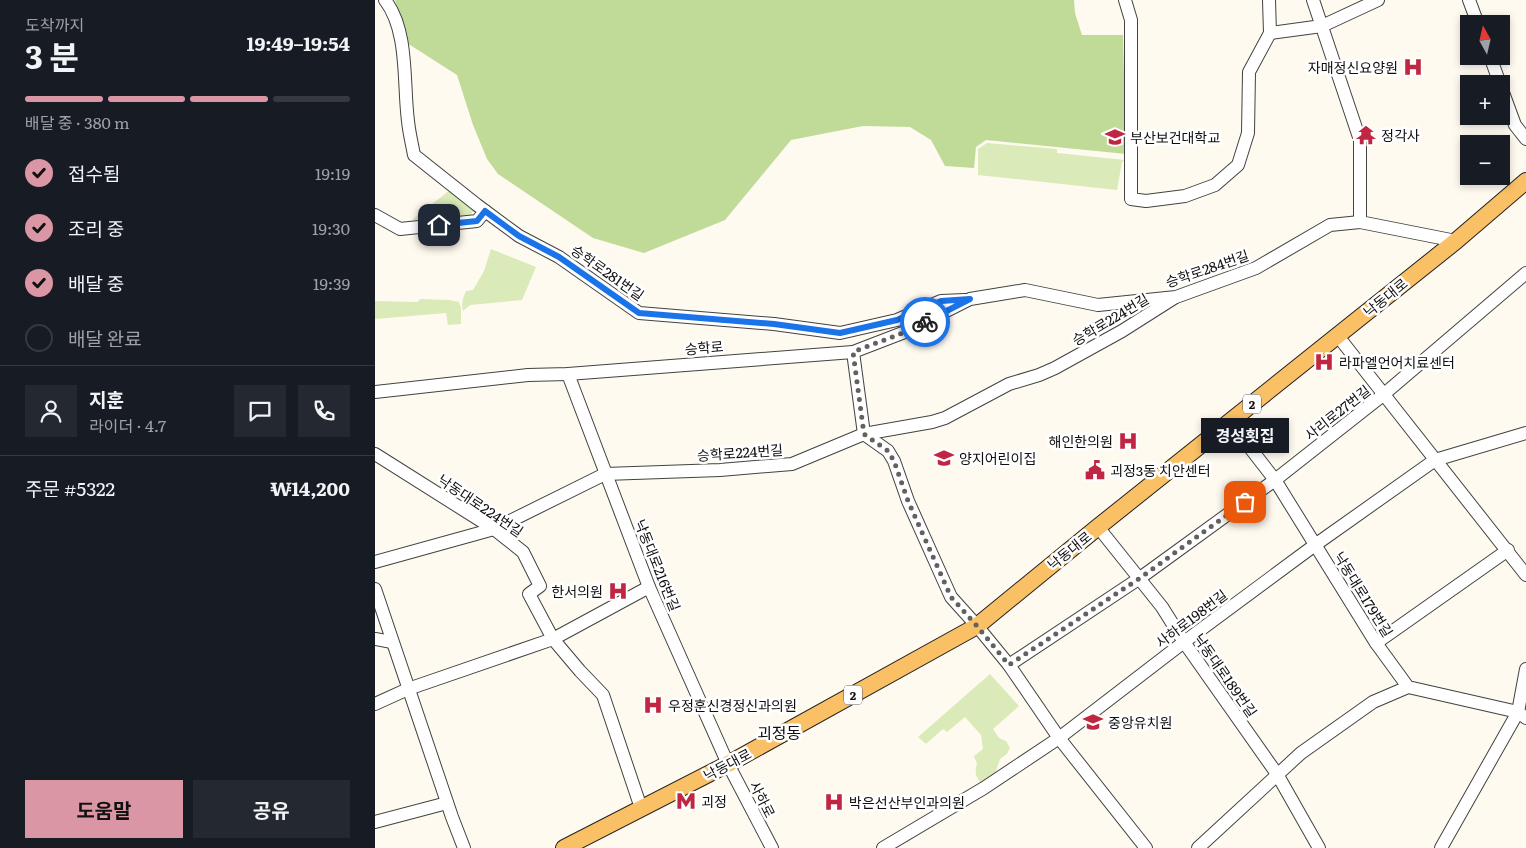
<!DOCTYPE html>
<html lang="ko">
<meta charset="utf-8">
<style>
:root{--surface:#171b24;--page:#242831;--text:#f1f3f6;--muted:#9ea1a6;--line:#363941;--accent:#db96a5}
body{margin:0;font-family:Literata,"Noto Sans KR",serif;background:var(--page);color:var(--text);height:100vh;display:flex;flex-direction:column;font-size:19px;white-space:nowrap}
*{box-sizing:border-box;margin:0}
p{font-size:16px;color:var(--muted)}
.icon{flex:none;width:28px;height:28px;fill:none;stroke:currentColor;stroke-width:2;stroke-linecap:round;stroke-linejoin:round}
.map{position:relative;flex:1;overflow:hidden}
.sheet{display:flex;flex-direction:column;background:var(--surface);width:375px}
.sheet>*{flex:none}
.needle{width:32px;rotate:352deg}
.controls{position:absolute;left:1085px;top:15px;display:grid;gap:10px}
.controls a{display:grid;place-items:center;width:50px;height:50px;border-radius:0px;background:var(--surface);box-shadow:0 2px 8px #0003;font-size:25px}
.pin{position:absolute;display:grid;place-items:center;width:42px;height:42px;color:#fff;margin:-21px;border-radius:10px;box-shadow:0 2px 8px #0006}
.courier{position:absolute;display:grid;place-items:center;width:50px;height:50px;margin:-25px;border:4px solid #1a73e8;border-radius:50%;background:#fff;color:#222;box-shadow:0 1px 6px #0007}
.bubble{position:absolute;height:35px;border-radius:0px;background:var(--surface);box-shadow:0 2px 8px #0003;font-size:16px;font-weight:700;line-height:35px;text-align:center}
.overview em{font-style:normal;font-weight:700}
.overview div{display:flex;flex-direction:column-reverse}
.overview{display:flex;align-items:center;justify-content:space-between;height:85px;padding:0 25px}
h1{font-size:32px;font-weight:700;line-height:38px}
.bar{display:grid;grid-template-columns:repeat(4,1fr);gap:8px 5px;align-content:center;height:60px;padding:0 25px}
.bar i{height:6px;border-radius:4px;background:var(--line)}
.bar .selected{background:var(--accent)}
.bar p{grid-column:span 4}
.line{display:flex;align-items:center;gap:12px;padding:0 25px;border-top:1px solid var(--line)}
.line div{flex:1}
.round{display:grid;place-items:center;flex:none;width:52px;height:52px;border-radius:0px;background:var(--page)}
ol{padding:0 25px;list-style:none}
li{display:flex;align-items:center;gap:15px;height:55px}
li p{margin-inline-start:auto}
li .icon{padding:5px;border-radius:50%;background:var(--accent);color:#111;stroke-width:4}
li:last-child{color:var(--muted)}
li i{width:28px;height:28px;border:2px solid var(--line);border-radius:50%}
.action{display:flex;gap:10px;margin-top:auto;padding:10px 25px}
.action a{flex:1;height:58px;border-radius:0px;background:var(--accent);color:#111;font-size:20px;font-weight:700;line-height:58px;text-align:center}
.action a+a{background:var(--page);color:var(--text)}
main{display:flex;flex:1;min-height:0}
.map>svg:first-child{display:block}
.green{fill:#daeab9}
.forest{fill:#c0db98}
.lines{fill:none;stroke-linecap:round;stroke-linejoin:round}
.minor-casing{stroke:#424242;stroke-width:14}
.major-casing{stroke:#202020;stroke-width:18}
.minor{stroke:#fff;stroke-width:12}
.major{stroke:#f9c066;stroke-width:16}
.done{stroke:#63615e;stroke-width:5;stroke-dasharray:0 9}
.route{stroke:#1a73e8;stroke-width:6}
.labels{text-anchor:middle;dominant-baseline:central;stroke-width:5;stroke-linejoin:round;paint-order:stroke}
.shield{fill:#fff;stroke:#575757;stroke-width:1}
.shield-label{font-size:12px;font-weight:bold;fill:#0f0f0f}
.poi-label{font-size:14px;fill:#0f0f0f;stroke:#fff;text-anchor:start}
.street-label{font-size:14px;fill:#0f0f0f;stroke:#fff}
.quarter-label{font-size:16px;fill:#0f0f0f;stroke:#fff}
</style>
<main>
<section class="sheet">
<div class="overview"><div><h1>3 분</h1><p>도착까지</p></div><em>19:49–19:54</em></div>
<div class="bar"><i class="selected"></i><i class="selected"></i><i class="selected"></i><i></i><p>배달 중 · 380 m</p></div>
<ol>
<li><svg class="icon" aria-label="check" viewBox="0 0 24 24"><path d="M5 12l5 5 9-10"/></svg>접수됨<p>19:19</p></li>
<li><svg class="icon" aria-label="check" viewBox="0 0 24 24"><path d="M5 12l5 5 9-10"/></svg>조리 중<p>19:30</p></li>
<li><svg class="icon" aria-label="check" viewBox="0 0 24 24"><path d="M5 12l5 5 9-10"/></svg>배달 중<p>19:39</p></li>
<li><i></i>배달 완료</li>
</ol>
<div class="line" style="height:90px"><a class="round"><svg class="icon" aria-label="person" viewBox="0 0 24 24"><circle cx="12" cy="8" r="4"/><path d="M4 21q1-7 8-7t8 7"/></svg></a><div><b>지훈</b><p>라이더 · 4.7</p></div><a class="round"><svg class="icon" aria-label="chat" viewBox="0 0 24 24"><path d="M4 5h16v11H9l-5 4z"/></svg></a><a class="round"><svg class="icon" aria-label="phone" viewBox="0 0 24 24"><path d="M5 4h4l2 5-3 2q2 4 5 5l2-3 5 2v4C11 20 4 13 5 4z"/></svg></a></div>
<div class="line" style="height:65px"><div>주문 #5322</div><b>₩14,200</b></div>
<div class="action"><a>도움말</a><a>공유</a></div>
</section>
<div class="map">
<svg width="1151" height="848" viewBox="0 0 1151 848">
<rect width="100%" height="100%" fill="#fffaf0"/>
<g class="green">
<path d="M612,143L682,149V153L750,160L747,162L742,190L603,175V149Z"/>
<path d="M75,190L100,208L95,216L87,218L37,220Z"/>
<path d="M116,249L161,267L147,300L95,305L88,311C86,303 88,298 91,291L98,290L109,271Z"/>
<path d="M45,299L74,300L84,302L86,308V324L73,325L71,313L0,319V301L43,302Z"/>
<path d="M615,674L644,706L618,729L624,738L631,741L635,748L632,754L625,759L621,771L608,785C601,778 599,773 602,764L599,756L608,749L606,735L590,717L572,732L568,729L551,744L543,737Z"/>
</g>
<path class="forest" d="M20,0H699L700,13L707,35H748L751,154L611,140L601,147L599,168L570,166L556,140L535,127L488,126L416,140L350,220L269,253L218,238L123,174L112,159L98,125L82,75L32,43Z"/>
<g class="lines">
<defs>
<g id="minor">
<path d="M10,0C34,31 28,83 33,121C34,132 37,144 39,155L102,205L144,236L184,257L264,313L399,324L465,333L522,320L566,301L590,300"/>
<path d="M750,0L756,20V199L771,201L810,196L840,185L863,165L873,133L874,72L895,33L894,0"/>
<path d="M938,0L985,140V222L1081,241"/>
<path d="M1094,0L1103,24"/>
<path d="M895,33L947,26L1003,0"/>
<path d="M1115,56L1125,84"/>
<path d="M1126,87L1140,125L1151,139"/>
<path d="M0,215L25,229L102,221L110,211"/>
<path d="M962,335L1151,575"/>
<path d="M478,352L489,434L513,451L519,461L533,501L576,597L602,626L634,665L684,738L771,848"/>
<path d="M193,374L274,587L353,764L397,848"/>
<path d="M0,392L153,375L193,374L478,352L530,332L595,299L650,290L723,305L801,297L881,268L955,225L985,222"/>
<path d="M855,422L900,480L1001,643L1033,687L1143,712L1151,718"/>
<path d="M0,454L119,529L148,552L165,586L154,594L178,639L205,671L228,695L266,808"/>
<path d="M723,527L787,607L809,642L902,774L944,848"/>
<path d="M0,562L119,529L230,474L345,470L417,464L489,434L557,422L570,418L634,384L664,375L680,368L747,331L799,298"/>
<path d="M0,589L77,817L89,848"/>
<path d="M0,639L17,642"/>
<path d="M1001,643L1133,550"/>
<path d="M634,665L765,578L900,480L1008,395L1151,273"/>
<path d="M0,704L33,689L178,639L274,587"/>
<path d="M0,822L72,803"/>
<path d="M508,848L609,788L684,738L809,642L940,545L1060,460L1151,433"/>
<path d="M823,848L926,753L998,702L1033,687"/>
<path d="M1066,848L1143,712L1151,669"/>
</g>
<path id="major" d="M189,848L353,764L602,626L723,527L1081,241L1151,181"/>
</defs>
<use href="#minor" class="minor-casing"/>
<use href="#major" class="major-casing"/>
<use href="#minor" class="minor"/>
<use href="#major" class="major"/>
</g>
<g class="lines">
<path class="done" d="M550,322L530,332L478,352L489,434L513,451L519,461L533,501L576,597L602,626L634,665L765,578L870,502"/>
<path class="route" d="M64,225L102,221L110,211L144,236L184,257L264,313L399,324L465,333L522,320L566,301L595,299L550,322"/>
</g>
<defs>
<symbol id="hospital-bare" viewBox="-9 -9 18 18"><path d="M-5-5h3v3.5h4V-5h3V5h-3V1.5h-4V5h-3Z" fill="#c02542" stroke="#fff" stroke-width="2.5" paint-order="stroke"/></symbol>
<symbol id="temple-bare" viewBox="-9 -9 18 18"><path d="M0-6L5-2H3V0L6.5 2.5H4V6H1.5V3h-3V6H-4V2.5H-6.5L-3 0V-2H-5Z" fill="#c02542" stroke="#fff" stroke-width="2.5" paint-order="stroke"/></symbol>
<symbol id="university-bare" viewBox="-9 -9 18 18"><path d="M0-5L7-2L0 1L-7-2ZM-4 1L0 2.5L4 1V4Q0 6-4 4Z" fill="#c02542" stroke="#fff" stroke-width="2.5" paint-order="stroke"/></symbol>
<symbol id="school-bare" viewBox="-9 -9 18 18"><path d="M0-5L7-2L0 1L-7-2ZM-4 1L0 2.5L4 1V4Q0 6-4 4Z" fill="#c02542" stroke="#fff" stroke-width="2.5" paint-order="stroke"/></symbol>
<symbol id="civic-bare" viewBox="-9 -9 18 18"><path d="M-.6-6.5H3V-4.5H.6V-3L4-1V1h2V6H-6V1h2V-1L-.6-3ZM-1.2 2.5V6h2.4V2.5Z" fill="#c02542" stroke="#fff" stroke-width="2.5" paint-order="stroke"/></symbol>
<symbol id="metro-bare" viewBox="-9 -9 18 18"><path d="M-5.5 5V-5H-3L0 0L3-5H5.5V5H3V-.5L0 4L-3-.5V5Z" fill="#c02542" stroke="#fff" stroke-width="2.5" paint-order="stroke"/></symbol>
</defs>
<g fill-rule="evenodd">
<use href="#hospital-bare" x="1024" y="53" width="28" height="28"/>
<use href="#temple-bare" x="977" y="121" width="28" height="28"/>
<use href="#university-bare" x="726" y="123" width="28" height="28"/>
<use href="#hospital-bare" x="935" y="348" width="28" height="28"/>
<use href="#hospital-bare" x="739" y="427" width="28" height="28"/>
<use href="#school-bare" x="555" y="444" width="28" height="28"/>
<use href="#civic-bare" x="706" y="456" width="28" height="28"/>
<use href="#hospital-bare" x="229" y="577" width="28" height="28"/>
<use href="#hospital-bare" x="264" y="691" width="28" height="28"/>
<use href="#school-bare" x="704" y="708" width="28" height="28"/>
<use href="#metro-bare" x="297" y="787" width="28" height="28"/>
<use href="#hospital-bare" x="445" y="788" width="28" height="28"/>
</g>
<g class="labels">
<g class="shield">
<rect x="868" y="394.5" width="18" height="19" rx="4"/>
<rect x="469" y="685.5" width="18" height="19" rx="4"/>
</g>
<g class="shield-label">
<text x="877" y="404">2</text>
<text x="478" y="695">2</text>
</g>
<g class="poi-label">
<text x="1023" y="67" text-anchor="end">자매정신요양원</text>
<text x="1006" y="135">정각사</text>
<text x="755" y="137">부산보건대학교</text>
<text x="964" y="362">라파엘언어치료센터</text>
<text x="738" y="441" text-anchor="end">해인한의원</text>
<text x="584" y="458">양지어린이집</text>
<text x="735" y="470">괴정3동 치안센터</text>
<text x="228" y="591" text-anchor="end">한서의원</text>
<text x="293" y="705">우정훈신경정신과의원</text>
<text x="733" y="722">중앙유치원</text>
<text x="326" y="801">괴정</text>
<text x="474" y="802">박은선산부인과의원</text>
</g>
<g class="street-label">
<text transform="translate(832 268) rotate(-19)">승학로284번길</text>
<text transform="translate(233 272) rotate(35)">승학로281번길</text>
<text transform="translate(1010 297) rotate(-39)">낙동대로</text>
<text transform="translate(735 319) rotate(-31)">승학로224번길</text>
<text transform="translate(329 347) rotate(-5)">승학로</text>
<text transform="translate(962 412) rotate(-38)">사리로27번길</text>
<text transform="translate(365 452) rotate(-4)">승학로224번길</text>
<text transform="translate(106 505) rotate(34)">낙동대로224번길</text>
<text transform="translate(694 550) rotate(-39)">낙동대로</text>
<text transform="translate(283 565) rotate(68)">낙동대로216번길</text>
<text transform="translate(989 594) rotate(58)">낙동대로179번길</text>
<text transform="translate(816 618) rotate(-37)">사하로198번길</text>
<text transform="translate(851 675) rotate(55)">낙동대로189번길</text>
<text transform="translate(352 764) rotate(-28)">낙동대로</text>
<text transform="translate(388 799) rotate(63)">사하로</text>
</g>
<g class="quarter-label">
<text x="404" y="732">괴정동</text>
</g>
</g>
</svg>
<div class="controls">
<a><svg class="needle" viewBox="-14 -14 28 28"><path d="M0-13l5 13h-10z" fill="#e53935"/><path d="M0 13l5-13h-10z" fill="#9ea1a6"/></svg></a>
<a>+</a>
<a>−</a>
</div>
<div class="pin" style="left:870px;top:502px;background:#ea580c"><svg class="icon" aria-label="bag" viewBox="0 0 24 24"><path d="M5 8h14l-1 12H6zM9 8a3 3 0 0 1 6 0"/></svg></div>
<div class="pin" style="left:64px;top:225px;background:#1f2937"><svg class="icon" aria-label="home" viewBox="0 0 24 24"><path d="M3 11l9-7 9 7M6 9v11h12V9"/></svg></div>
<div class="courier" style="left:550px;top:322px"><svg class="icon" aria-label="bike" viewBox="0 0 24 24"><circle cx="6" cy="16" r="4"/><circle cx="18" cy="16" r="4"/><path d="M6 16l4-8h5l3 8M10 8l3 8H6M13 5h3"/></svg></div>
<div class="bubble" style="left:826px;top:418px;width:88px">경성횟집</div>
</div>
</main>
